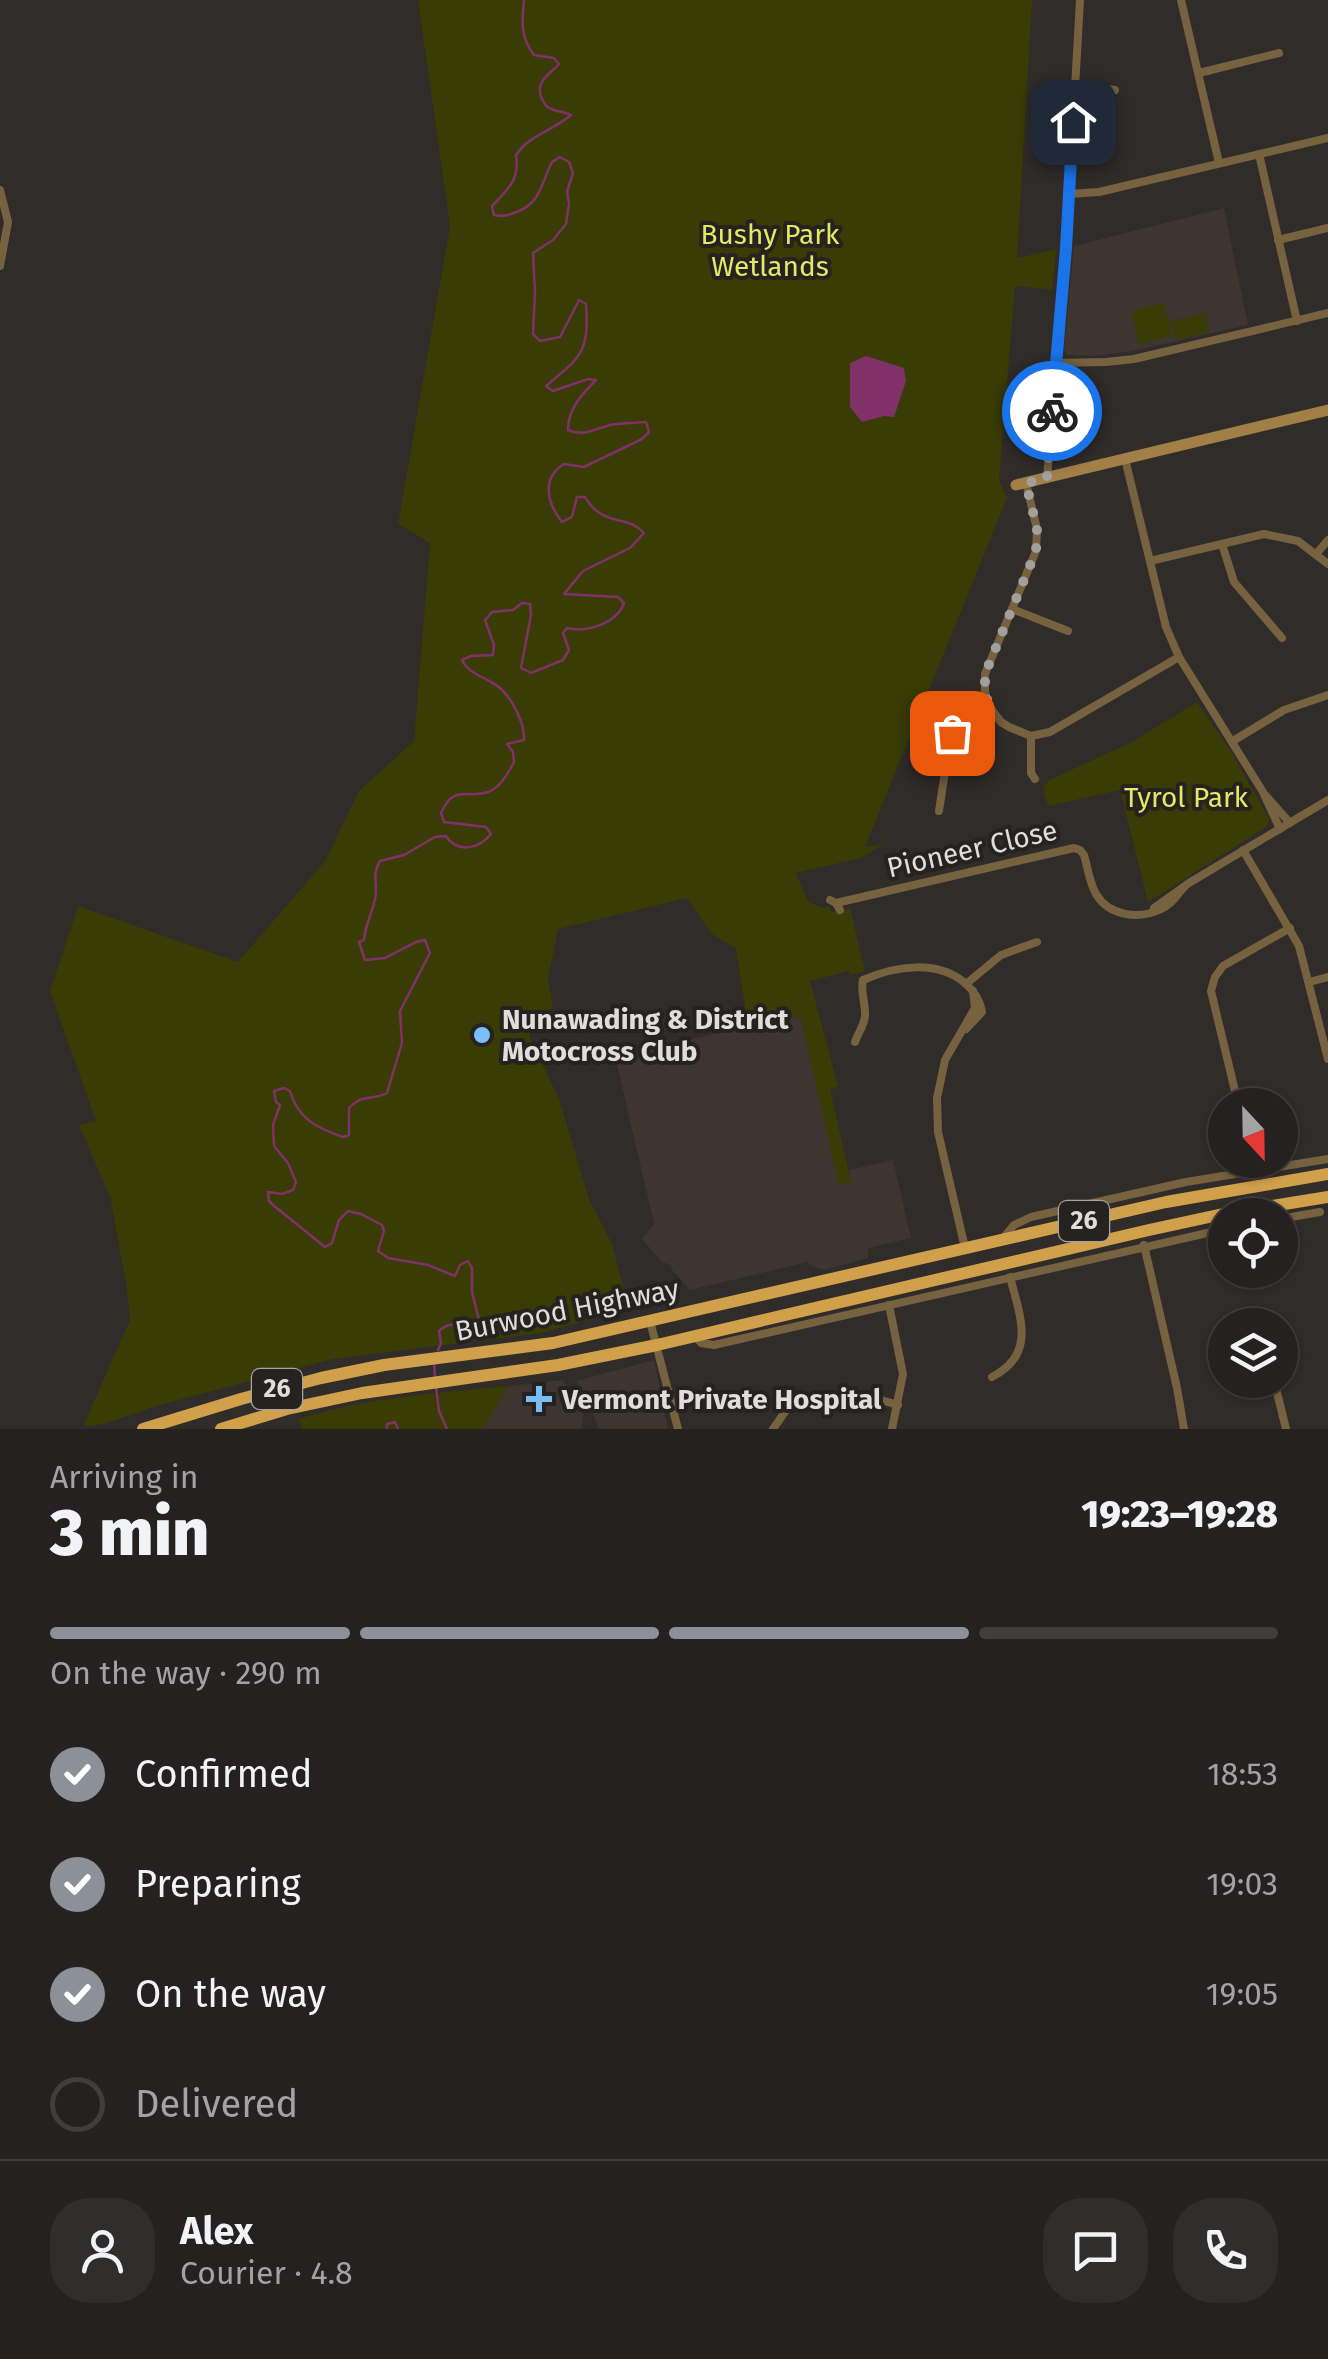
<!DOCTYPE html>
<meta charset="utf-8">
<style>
:root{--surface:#242120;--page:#302e2d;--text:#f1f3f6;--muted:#a3a3a5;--line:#413e3e;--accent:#8c9099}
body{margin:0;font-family:"Fira Sans",sans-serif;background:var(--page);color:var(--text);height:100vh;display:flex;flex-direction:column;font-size:38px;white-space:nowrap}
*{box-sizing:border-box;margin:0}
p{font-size:32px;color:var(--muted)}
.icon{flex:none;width:55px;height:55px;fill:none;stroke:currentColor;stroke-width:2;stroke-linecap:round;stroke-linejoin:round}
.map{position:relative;height:1429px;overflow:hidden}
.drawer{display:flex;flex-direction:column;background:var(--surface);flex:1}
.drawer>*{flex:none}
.needle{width:65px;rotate:158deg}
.tools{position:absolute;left:1208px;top:1088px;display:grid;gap:20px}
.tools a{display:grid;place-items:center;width:90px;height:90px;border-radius:50%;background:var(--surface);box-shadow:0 2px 8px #0004,0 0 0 2px var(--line);font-size:50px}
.pin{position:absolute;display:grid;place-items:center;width:85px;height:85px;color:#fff;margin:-42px;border-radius:20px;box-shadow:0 5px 15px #0006}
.courier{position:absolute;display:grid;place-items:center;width:100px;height:100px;margin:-50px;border:8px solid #1a73e8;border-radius:50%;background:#fff;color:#222;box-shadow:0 2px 12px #0007}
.overview em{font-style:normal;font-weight:800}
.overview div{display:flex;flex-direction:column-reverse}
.overview{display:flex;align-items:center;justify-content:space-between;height:170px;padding:0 50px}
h1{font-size:65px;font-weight:800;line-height:75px}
.bar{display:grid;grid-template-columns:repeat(4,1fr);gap:15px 10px;align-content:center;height:120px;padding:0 50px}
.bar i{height:12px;border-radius:8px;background:var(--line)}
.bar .current{background:var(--accent)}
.bar p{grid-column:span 4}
.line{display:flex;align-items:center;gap:25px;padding:0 50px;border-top:2px solid var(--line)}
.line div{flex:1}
.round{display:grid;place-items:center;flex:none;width:105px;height:105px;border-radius:40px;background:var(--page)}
ol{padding:0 50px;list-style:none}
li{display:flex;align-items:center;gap:30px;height:110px}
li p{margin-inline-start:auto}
li .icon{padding:10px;border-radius:50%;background:var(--accent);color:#fff;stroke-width:4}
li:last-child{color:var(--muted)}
li i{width:55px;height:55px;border:5px solid var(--line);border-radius:50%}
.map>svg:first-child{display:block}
.built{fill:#3e3430}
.green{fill:#393c05}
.water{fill:#803268}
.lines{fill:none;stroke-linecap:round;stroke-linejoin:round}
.stream{stroke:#803268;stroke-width:2.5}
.minor{stroke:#77623f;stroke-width:8}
.secondary{stroke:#a17f46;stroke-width:11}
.trunk{stroke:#d0a04b;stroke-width:12}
.done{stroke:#a29f9e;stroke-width:10;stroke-dasharray:0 18}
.route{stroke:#1a73e8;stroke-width:12}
.poi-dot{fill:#78bff7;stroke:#262220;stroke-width:4}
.labels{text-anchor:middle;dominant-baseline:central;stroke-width:8;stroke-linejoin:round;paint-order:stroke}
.shield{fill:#262220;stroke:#a8a5a4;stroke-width:2.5}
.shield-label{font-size:25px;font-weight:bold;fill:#e0dddc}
.park-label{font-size:28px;fill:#e2e964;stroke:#262220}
.street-label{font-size:28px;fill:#e0dddc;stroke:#262220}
.poi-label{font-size:28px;font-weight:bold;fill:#e0dddc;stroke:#262220;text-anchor:start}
</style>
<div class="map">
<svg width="1328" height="1429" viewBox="0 0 1328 1429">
<rect width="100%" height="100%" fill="#302c2a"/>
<g class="built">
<path d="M1224,208L1248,325L1133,351L1094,356L1067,355L1064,350L1074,246Z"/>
<path d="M799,1015L851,1182L849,1170L893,1160L911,1238L868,1248V1258L824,1270L811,1266L808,1262L690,1290L672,1270L671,1265L662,1262L642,1239L654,1224L615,1056Z"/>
<path d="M654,1360L668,1429H599L590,1406L576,1381Z"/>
<path d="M563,1380L581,1405L583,1411L582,1429H482L509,1386Z"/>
</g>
<g class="green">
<path d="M418,0H1032L1017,258L1056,249L1052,290L1015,286L999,480L1007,498L865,847L884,844L861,858L796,873L808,902L823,908L828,906L832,912L850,908L865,971L850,975L849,971L810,981L838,1086L830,1089L851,1182L839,1185L800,1016L748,1026L736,949L712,934L687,898L558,929L548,979L553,1007L530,1022V1038L559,1099L589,1199L612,1244L629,1309L541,1333L333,1359L163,1404L101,1425L83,1426L130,1320L126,1283L110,1197L79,1125L96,1121L50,991L78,906L238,962L325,861L359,791L414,741L430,543L398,524L450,226Z"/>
<path d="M1164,303L1172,336L1139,344L1131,311Z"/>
<path d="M1205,313L1209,332L1176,340L1171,321Z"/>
<path d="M1197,702L1232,753L1269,819L1266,827L1148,902L1120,790L1048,806L1043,788L1049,780L1132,742Z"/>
<path d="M509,1386L482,1429H302L299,1419C367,1397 438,1393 509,1386Z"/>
</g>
<path class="water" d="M866,356L904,368L906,381L894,417L884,416L862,422L850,407V363Z"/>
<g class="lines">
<g class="stream">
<path d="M438,1350L441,1343L439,1331C453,1318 464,1328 480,1324L472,1292V1268L468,1261L460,1265L455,1276L428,1265L388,1258L378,1251L384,1231L382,1225L361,1214L348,1211L339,1220L332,1243L325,1247L273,1205L269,1201L268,1192L282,1194L293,1190L296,1182L288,1163L274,1146L273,1125L280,1105L276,1102L274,1091L284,1088L290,1091C298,1119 317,1128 343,1137L349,1135V1108C363,1093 372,1101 387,1093L402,1043L400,1011L430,953L425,940L416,942L385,958L365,960L359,942L364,940C365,923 375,909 376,892C376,880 373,872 380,861L404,855L435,837L446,836C457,853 478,850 491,834L486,827L444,822L441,813C454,784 466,799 488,792C500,788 509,772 514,762L513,752L507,744L524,740C525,724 513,700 501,689C488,677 470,676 462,660L471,656L493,655L494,645L485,620L492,612L513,610L522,603L530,604L531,615L521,668L531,673L563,660L569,650L563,633L567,628C587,633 617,623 624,603L618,597L564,594L583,571L630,548L644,533C628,514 603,528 585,497H577L572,517L562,522C547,503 541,478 564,464L584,467L642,439L649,432L646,422C634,423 622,423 610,425C594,429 584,437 568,430C568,409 582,394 596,380L588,379L553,391L546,386C582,356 589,352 586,304L579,300L560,337L540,341L533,334L535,292L533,253L553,240L566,224L569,204L567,192L573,173L569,162L560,157L552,162C542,181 541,202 519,211C509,215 504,217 494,215L492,206C508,189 520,180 516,155C529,135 554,130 571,115C565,112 560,112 554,110C547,108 545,105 542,99C534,82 549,75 559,64L554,58L534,55C520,37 522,21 524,0"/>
<path d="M434,1363L435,1379"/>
<path d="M436,1387L439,1411L447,1429"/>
<path d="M387,1429V1424L395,1422L398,1429"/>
</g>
<g class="minor">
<path d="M1181,0L1219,163"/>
<path d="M1199,73L1279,53"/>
<path d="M1075,86L1115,90"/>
<path d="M1259,154L1297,321"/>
<path d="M0,190L8,222L0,266"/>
<path d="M1069,194L1099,192L1328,138"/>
<path d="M1278,240L1328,228"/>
<path d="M1055,363L1106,362L1134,359L1328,313"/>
<path d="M1125,459L1166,627L1179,657L1263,792L1280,829"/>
<path d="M1047,478L1066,247L1080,0"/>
<path d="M1026,483L1037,529L1036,551L985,674V692L989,706L1001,722L1009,727L1031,736L1050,732L1179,657"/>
<path d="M1222,544L1234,582L1282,638"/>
<path d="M1317,553L1328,540"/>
<path d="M1150,561L1264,534L1298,541L1328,564"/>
<path d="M1012,609L1068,631"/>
<path d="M1031,736V773L1035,779"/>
<path d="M1233,741L1284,710L1328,695"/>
<path d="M1266,796L1290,823"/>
<path d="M939,811L951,733L965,717L989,706"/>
<path d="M1243,850L1299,946L1328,1059"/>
<path d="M830,900L836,903L840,910"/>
<path d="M836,903L1074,848L1080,850L1084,855C1088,868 1089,882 1096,894C1109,916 1139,920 1161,909C1171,905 1177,895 1184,887"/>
<path d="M1154,908L1189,883L1328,800"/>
<path d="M1309,982L1328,977"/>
<path d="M966,984L1001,955L1037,942"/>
<path d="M855,1042C858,1033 864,1026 865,1016C866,1003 860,993 863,980C895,966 938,959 966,984C975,992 980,1000 982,1012L966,1029"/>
<path d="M1235,1091L1211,991L1215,977L1223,966L1290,928"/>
<path d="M1280,1219L1320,1212"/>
<path d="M1004,1237L1014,1225L1031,1217L1186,1182L1328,1159"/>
<path d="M1144,1245L1177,1388L1184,1429"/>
<path d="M965,1248L938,1132L937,1098L945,1060L975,1008L973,991"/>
<path d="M889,1305L903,1374L892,1429"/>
<path d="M1258,1312L1261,1325"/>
<path d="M650,1321L678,1429"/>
<path d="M696,1337L701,1343L714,1345L1225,1229"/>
<path d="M992,1377C1037,1354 1020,1316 1010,1277"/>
<path d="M1274,1380L1286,1429"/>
<path d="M864,1395L898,1405"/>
<path d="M773,1429L787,1409"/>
</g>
<path class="secondary" d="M1016,485L1328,410"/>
<g class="trunk">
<path d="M143,1429L241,1399L321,1378L384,1365L553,1343L1166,1202L1328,1174"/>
<path d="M221,1429L287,1409L362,1393L558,1365L657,1345L1149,1230L1223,1214L1328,1197"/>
</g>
</g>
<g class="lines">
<path class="done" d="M952,733L964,717L989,706L985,692V674L1036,551L1037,529L1026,483L1047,478L1052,411"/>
<path class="route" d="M1052,411L1066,248L1073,122"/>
</g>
<g class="poi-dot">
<circle cx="482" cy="1035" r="10"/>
<path d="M534 1384h10v10h10v10h-10v10h-10v-10h-10v-10h10z"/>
</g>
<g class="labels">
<g class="shield">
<rect x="1059" y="1201" width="50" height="40" rx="8"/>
<rect x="252" y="1369" width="50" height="40" rx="8"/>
</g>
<g class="shield-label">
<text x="1084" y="1221">26</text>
<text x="277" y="1389">26</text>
</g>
<g class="park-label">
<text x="770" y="234">Bushy Park<tspan x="770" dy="32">Wetlands</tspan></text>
<text x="1186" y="797">Tyrol Park</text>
</g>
<g class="street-label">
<text transform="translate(972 849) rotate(-13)">Pioneer Close</text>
<text transform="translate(567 1310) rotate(-11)">Burwood Highway</text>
</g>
<g class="poi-label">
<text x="502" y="1019">Nunawading &amp; District<tspan x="502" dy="32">Motocross Club</tspan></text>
<text x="562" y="1399">Vermont Private Hospital</text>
</g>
</g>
</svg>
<div class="tools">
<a><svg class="needle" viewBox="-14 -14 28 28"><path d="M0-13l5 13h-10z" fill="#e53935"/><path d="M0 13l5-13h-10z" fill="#a3a3a5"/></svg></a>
<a><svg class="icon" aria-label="locate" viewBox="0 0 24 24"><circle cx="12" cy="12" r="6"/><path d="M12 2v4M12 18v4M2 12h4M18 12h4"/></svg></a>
<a><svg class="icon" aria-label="layers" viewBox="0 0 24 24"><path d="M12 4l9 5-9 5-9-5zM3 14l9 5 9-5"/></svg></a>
</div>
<div class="pin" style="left:952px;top:733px;background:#ea580c"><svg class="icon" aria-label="bag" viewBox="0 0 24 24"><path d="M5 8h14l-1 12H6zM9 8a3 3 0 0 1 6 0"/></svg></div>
<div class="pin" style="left:1073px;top:122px;background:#1f2937"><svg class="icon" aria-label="home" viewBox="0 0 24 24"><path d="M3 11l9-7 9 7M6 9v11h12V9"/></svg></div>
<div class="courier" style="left:1052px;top:411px"><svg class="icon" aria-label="bike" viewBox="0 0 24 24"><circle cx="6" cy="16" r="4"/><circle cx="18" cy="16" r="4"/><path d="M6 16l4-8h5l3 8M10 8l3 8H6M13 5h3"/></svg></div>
</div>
<section class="drawer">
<div class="overview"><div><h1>3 min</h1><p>Arriving in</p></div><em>19:23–19:28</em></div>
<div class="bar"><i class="current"></i><i class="current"></i><i class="current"></i><i></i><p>On the way · 290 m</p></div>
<ol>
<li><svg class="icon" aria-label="check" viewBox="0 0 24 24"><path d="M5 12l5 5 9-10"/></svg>Confirmed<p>18:53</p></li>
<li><svg class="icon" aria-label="check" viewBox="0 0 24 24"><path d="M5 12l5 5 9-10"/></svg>Preparing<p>19:03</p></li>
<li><svg class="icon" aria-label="check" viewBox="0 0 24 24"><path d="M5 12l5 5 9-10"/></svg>On the way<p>19:05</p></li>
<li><i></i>Delivered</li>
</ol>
<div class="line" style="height:180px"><a class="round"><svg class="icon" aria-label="person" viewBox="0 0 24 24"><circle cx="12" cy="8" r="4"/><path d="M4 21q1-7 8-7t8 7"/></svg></a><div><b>Alex</b><p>Courier · 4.8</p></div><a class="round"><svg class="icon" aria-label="chat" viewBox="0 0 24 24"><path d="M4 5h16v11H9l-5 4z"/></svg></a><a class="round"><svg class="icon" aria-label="phone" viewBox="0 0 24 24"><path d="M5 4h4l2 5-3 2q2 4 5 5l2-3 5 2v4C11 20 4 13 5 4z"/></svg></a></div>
</section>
